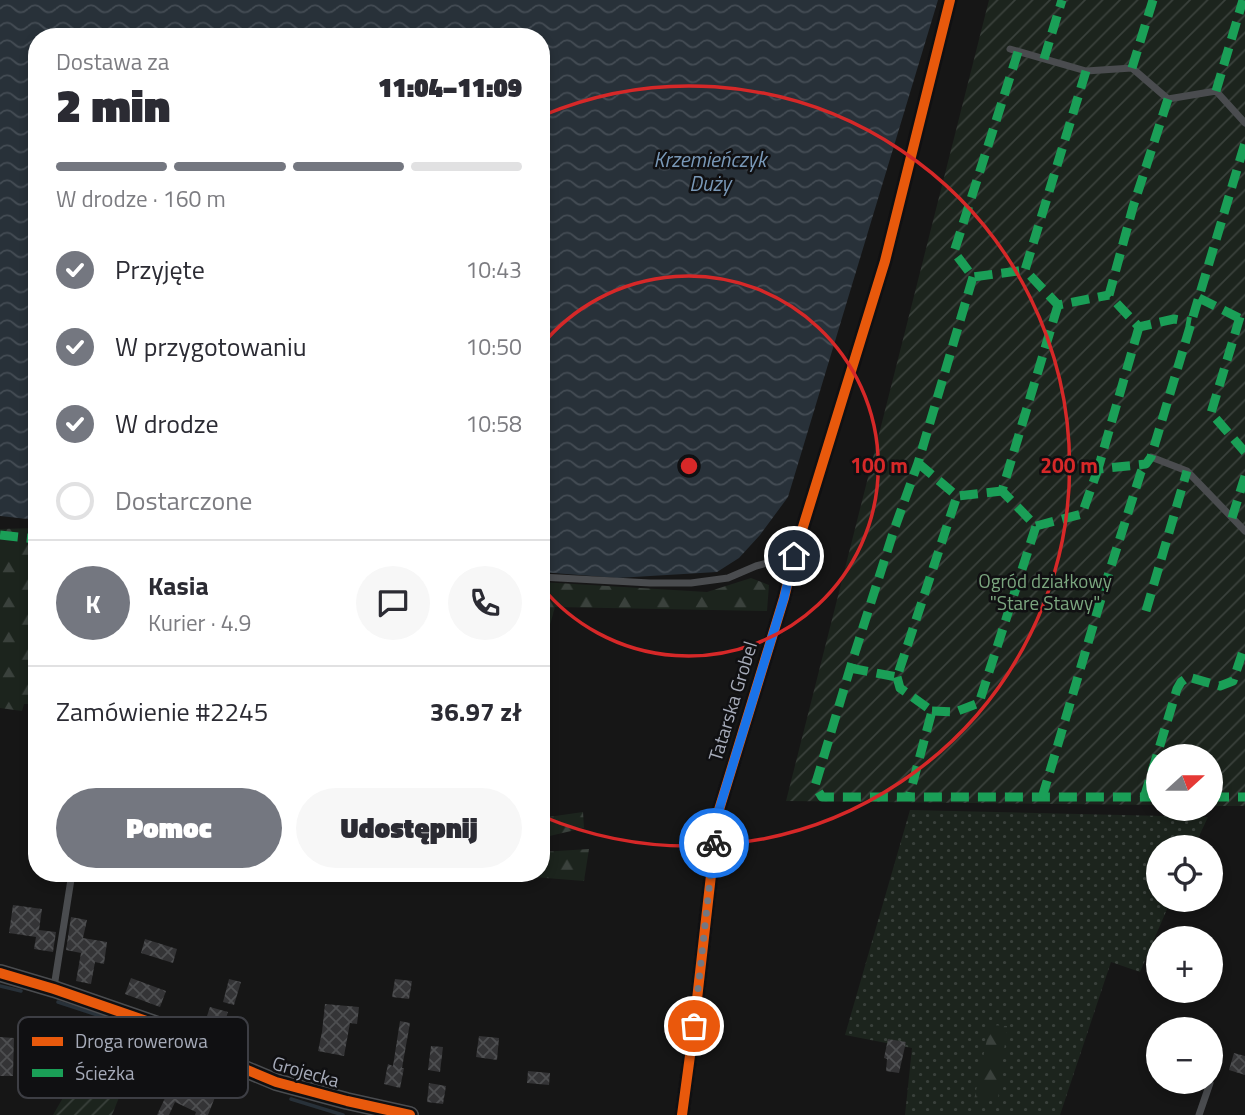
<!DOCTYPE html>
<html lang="pl">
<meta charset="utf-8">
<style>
:root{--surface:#fff;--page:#f7f7f7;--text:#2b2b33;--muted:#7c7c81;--line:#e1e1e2;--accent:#747780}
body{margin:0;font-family:"Titillium Web",sans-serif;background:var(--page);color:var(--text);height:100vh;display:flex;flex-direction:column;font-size:26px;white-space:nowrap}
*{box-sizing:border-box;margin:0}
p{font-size:23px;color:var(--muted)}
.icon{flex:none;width:38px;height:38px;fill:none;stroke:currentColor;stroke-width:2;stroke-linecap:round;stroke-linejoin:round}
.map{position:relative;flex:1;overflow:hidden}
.side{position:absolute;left:28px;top:28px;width:522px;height:854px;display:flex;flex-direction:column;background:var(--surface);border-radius:28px;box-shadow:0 4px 10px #0003}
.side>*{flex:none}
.needle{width:46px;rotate:69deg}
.fabs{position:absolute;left:1146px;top:744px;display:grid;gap:14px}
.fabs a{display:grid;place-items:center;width:77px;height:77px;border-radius:50%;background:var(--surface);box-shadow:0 4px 10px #0003;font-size:35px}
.pin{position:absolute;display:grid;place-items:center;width:60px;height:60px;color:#fff;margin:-30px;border:4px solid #fff;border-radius:50%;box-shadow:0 2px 7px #0007}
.courier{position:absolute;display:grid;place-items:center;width:70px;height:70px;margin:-35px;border:5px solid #1a73e8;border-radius:50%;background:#fff;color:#222;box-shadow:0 2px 9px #0007}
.summary em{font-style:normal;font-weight:800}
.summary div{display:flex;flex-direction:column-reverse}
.summary{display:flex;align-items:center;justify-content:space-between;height:119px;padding:0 28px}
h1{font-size:46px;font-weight:800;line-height:52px}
.bar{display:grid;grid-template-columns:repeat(4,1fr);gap:10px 7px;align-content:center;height:84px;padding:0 28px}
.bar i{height:9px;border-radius:5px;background:var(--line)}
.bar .selected{background:var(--accent)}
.bar p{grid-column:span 4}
.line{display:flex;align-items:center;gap:18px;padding:0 28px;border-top:2px solid var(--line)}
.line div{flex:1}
.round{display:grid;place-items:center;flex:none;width:74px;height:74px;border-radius:37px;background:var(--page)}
ol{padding:0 28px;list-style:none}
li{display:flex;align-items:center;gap:21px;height:77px}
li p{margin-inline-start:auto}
li .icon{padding:7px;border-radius:50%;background:var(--accent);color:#fff;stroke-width:4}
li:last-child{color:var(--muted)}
li i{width:38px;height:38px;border:4px solid var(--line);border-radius:50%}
.button{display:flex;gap:14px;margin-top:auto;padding:14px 28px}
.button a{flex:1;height:80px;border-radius:42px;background:var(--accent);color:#fff;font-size:28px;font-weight:800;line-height:80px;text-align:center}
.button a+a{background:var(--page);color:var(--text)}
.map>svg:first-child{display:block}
.grass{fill:url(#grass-dots)}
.forest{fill:url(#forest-firs)}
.garden{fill:url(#garden-furrows)}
.water{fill:url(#water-waves)}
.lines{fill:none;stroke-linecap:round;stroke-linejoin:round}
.stream{stroke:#283139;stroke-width:3.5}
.building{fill:url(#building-cross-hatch)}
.service{stroke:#4a4c4f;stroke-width:7}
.minor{stroke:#4a4c4f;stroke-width:14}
.tertiary{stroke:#4a4c4f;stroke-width:18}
.quiet{stroke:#1a9f57;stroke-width:9;stroke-dasharray:18 9;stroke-linecap:butt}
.cycleway-casing{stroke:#101012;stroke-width:15}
.cycleway{stroke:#e8590c;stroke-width:10}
.done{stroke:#747780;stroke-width:7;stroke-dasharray:0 12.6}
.route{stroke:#1a73e8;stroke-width:9}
.ring{fill:none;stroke:#d62828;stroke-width:3.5}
.labels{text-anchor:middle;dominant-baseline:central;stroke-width:5;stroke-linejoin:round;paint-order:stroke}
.park-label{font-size:19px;fill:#7ba67f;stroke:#101012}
.street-label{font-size:19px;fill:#a6abb9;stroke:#101012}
.water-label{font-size:21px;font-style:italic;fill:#7998b7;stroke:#101012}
.key{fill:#101012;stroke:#3d3e44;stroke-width:2}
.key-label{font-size:19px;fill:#a6abb9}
.centre{fill:#d62828;stroke:#101012;stroke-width:3.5}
.ring-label{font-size:21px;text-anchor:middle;font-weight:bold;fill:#d62828;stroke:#101012;stroke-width:5;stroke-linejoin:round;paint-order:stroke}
</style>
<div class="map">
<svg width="1245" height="1115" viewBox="0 0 1245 1115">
<defs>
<pattern id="grass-dots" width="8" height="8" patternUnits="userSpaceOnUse" patternTransform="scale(1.75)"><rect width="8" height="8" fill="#1c241d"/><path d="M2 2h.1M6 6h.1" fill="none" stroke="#3a413c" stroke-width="1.8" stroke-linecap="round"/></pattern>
<pattern id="forest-firs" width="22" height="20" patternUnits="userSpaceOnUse" patternTransform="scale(1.75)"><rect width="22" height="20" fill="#1c241d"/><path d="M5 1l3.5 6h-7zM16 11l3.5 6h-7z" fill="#3a413c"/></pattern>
<pattern id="garden-furrows" width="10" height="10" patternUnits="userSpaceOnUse" patternTransform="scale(1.75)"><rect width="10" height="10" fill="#1c241d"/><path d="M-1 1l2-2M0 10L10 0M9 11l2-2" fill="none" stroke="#3a413c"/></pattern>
<pattern id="water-waves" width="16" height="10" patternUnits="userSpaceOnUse" patternTransform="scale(1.75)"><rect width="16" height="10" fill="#283139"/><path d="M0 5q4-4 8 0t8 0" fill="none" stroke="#444c54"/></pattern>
<pattern id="building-cross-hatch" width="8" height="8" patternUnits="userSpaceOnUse" patternTransform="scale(1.75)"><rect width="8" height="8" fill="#343436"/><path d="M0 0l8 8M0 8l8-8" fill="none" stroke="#4e4f51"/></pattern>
</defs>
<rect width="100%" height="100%" fill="#161616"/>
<path class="grass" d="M910,810L1208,817L1194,847H1158V900H1171L1140,972L1111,962L1060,1115H905L912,1048L845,1035Z"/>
<g class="forest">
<path d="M37,528V704H24L22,711L0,708V529Z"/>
<path d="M751,578L769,585L767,611L555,607L548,632H541V582L707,592Z"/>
<path d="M583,812L584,828L541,838V818Z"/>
<path d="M589,849L584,881L507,875V873H541V852Z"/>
<path d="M990,1025L1007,1026L998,1099L974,1100Z"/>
</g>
<g class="garden">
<path d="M989,0H1245V806H1211V756H1158V805L786,801Z"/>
<path d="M79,1070L120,1095L112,1115H53Z"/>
</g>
<path class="water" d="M0,0H938L788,497L760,535L739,558L717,572L617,578L541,572V37H37V520L0,516Z"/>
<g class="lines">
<g class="stream">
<path d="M0,986L21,991"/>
<path d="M58,1002L134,1027L182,1051L195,1069"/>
<path d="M291,1099L343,1115"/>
</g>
</g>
<g class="building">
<path d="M13,905L42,909L39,930L56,932L53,952L34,949L36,937L9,933Z"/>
<path d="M71,917L87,920L83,938L107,942L104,964L95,962L91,984L76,981L81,953L66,950Z"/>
<path d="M145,939L177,949L173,963L141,953Z"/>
<path d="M131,978L166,991L160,1007L125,994Z"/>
<path d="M229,979L241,982L234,1005L223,1002Z"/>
<path d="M395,979L412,981L409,999L392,997Z"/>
<path d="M325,1004L359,1007L357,1024L350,1023L344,1056L318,1051L322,1032Z"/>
<path d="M210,1007L228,1012L223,1027L205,1022Z"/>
<path d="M400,1021L410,1023L402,1068H404L400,1088L384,1084L388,1064L393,1066Z"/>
<path d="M479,1036L499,1038L497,1060L476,1057Z"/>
<path d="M0,1037L14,1038L13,1076H0Z"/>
<path d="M888,1039L906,1042L899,1073L886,1071L887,1059L884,1058Z"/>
<path d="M431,1046L443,1047L440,1072L428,1070Z"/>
<path d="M1234,1053L1245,1056V1075L1229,1070Z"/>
<path d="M528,1071L550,1073L549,1085L527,1083Z"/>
<path d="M164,1079L202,1097L207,1083L219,1087L208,1115H195L196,1112L175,1102L169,1115H157L165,1098L158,1094Z"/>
<path d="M429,1083L446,1086L443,1104L427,1102Z"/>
</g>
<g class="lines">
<g class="service">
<path d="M1010,49L1086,71L1132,68L1168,99L1216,91L1245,123"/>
<path d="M1151,457L1187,471L1245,531"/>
<path d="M541,577L650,583H691L728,578L756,566L793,556"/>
<path d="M54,987L72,873"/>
<path d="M1199,1115L1210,1083"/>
</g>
<path class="minor" d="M682,1115L694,1026L718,813L784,598L794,556"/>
<path class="tertiary" d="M0,973L54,989L158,1025L216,1057L276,1082L347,1101L410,1115"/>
<g class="quiet">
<path d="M1018,52L954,252L973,277L1025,270"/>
<path d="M1044,59L1062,0"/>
<path d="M1132,68L1153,0"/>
<path d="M1086,71L1025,270L1058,305L1109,295"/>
<path d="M1216,91L1243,0"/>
<path d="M1168,99L1133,207L1109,295L1139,327L1174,319L1191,322"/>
<path d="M973,277L918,463L894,530L852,662L815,786L822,797H1158"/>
<path d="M1199,298L1245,321"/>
<path d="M1058,305L1002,491L1036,526L1082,514L1098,469"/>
<path d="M1240,317L1211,413L1245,452"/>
<path d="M1139,327L1098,469L1146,464L1151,457L1245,143"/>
<path d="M918,463L957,496L1002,491"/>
<path d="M1232,518L1245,476"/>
<path d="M0,535L37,539"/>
<path d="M1146,611L1187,471"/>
<path d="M850,668L897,677L957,496"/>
<path d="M897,677L900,688L932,711L909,797"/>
<path d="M932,711L955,712L979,703L1036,526"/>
<path d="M1211,797H1245"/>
<path d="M1042,798L1107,579L1141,472L1146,464"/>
<path d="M1144,798L1177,689L1181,682L1188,677L1220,686L1233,681L1245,645"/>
</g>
<defs>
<g id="cycleway">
<path d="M0,973L54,989L158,1025L216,1057L276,1082L347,1101L410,1115"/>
<path d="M682,1115L694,1026L718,813L784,598L794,556L885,261L950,0"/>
</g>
</defs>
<use href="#cycleway" class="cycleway-casing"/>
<use href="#cycleway" class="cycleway"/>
</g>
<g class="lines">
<path class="done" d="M694,1026L714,843"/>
<path class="route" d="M714,843L718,813L784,598L794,556"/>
</g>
<g class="ring">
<path d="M541 346A190 190 0 1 1 541 586"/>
<path d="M544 115A380 380 0 1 1 544 817"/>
</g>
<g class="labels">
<g class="park-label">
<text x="1045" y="580">Ogród działkowy<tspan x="1045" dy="22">"Stare Stawy"</tspan></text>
</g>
<g class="street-label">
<text transform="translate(732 701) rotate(-73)">Tatarska Grobel</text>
<text transform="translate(306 1071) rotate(16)">Grojecka</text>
</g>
<g class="water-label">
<text x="710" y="159">Krzemieńczyk<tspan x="710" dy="24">Duży</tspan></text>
</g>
</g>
<rect x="18" y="1017" width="230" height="81" rx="10" class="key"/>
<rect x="32" y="1037" width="31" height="9" fill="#e8590c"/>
<rect x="32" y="1069" width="31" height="8" fill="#1a9f57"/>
<g class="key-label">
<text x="75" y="1048">Droga rowerowa</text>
<text x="75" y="1080">Ścieżka</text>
</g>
<circle cx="689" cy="466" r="10" class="centre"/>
<g class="ring-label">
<text x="879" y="473">100 m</text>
<text x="1069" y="473">200 m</text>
</g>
</svg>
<div class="fabs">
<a><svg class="needle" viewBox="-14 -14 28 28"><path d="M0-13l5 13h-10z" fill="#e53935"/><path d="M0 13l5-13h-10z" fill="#7c7c81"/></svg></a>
<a><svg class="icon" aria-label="locate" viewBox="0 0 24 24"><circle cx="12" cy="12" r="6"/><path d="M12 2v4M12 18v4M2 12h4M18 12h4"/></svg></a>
<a>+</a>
<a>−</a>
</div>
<div class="pin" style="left:694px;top:1026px;background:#ea580c"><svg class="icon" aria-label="bag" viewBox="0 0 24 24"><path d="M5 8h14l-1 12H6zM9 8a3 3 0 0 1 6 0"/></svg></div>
<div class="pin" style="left:794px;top:556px;background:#1f2937"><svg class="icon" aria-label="home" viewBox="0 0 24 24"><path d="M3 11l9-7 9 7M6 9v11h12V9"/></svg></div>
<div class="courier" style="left:714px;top:843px"><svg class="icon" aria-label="bike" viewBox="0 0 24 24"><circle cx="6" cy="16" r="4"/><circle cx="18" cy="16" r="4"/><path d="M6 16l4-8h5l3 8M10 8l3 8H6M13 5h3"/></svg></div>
<section class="side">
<div class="summary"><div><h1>2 min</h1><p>Dostawa za</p></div><em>11:04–11:09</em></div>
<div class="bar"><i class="selected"></i><i class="selected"></i><i class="selected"></i><i></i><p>W drodze · 160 m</p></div>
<ol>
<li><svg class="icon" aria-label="check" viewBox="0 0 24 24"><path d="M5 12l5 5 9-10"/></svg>Przyjęte<p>10:43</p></li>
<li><svg class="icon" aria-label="check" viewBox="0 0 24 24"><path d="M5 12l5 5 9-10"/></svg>W przygotowaniu<p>10:50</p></li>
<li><svg class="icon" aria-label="check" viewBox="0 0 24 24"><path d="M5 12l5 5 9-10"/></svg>W drodze<p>10:58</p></li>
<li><i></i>Dostarczone</li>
</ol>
<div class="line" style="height:126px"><b class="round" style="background:var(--accent);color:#fff">K</b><div><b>Kasia</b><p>Kurier · 4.9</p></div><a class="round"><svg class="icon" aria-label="chat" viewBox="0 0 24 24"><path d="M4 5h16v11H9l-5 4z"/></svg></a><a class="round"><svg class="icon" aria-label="phone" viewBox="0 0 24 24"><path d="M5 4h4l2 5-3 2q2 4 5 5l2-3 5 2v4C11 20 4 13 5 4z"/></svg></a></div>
<div class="line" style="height:91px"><div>Zamówienie #2245</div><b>36.97 zł</b></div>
<div class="button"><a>Pomoc</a><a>Udostępnij</a></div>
</section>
</div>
